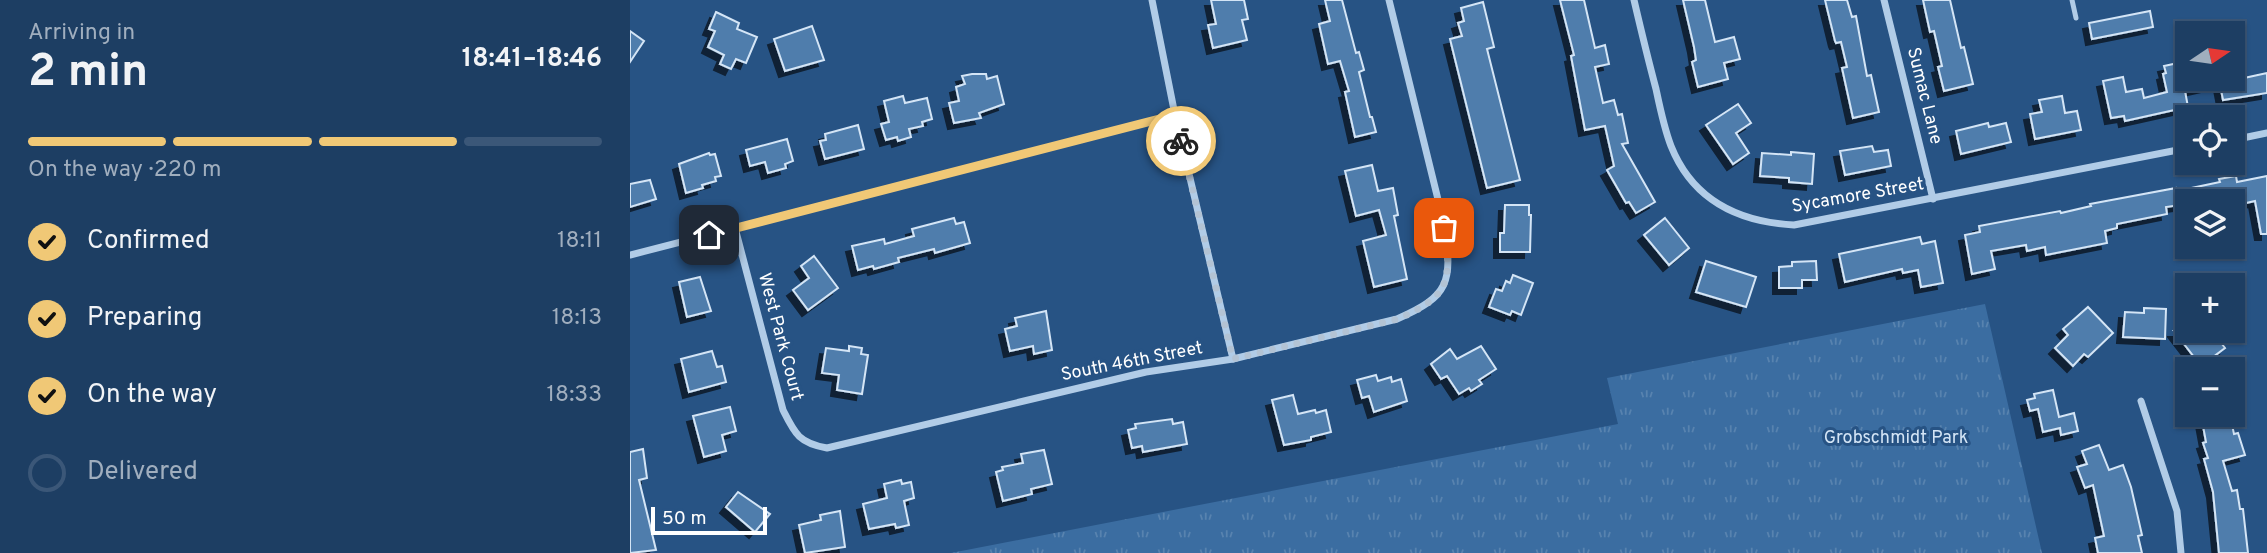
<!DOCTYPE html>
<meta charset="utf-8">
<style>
:root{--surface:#1d3e63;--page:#2a496c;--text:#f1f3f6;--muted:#a0aebe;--line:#3b5778;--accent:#f0c876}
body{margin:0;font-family:Overpass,sans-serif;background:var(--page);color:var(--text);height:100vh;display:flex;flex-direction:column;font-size:26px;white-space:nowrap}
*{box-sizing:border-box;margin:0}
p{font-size:23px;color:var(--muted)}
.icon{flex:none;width:38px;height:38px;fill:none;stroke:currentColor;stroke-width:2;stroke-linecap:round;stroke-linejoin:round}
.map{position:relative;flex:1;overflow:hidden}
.drawer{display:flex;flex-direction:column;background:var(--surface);width:630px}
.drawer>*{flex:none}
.needle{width:46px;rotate:77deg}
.controls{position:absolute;left:1545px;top:21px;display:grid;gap:14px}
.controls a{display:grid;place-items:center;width:70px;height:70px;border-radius:0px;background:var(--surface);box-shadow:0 2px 5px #0004,0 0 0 2px var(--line);font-size:35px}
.scale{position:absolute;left:21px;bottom:18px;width:116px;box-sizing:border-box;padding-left:7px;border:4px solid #fff;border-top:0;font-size:19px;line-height:24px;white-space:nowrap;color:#fff;-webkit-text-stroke:5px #275384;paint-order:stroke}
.pin{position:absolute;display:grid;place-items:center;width:60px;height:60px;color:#fff;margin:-30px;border-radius:14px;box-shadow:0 4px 10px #0006}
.courier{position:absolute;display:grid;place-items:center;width:70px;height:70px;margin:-35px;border:5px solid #f0c876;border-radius:50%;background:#fff;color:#222;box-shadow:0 2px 9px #0007}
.overview em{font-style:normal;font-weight:700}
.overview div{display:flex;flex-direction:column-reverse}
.overview{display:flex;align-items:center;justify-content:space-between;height:119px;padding:0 28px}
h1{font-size:46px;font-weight:700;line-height:52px}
.bar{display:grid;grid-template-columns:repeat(4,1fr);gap:10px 7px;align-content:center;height:84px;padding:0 28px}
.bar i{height:9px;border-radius:5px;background:var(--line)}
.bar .current{background:var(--accent)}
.bar p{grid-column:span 4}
ol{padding:0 28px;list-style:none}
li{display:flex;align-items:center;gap:21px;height:77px}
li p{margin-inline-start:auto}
li .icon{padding:7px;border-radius:50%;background:var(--accent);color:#111;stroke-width:4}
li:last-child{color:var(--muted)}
li i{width:38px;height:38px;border:4px solid var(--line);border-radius:50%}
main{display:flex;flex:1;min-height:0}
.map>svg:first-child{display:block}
.park{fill:url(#park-tufts)}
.building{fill:#4f7dac;stroke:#d4e5f6;stroke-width:2;filter:url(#shadow)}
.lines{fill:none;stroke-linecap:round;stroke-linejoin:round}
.lane{stroke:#b1cce7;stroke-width:5}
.street{stroke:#b1cce7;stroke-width:7}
.done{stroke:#b3c3d4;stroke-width:7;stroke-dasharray:0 12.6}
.route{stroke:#f0c876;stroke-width:9}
.labels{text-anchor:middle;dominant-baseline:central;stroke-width:6;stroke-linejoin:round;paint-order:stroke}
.street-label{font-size:18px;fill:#fff;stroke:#275384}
.park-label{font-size:18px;fill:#d4e5f6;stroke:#275384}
</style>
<main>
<section class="drawer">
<div class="overview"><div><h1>2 min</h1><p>Arriving in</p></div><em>18:41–18:46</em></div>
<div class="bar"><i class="current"></i><i class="current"></i><i class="current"></i><i></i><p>On the way · 220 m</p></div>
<ol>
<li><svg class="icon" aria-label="check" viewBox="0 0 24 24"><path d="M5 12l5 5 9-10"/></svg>Confirmed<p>18:11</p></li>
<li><svg class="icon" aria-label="check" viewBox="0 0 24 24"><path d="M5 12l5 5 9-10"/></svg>Preparing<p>18:13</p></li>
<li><svg class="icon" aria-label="check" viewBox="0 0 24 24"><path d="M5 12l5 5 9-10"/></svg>On the way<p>18:33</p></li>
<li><i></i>Delivered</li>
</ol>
</section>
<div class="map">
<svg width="1637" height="553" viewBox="0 0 1637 553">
<defs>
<pattern id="park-tufts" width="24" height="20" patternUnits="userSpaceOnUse" patternTransform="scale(1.75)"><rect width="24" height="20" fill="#3b6da1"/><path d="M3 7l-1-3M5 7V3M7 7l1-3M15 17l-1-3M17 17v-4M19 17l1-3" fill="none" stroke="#5883af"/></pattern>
<filter id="shadow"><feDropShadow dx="-6" dy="6" stdDeviation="0" flood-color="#0009"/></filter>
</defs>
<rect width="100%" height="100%" fill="#275384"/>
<path class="park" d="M1355,304L1412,553H321L988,424L977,378Z"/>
<g class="building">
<path d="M581,0H614L618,19L612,20L617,40L583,48L578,25L586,24Z"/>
<path d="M695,0H712L726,53L729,52L734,70L729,72L740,117H742L746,132L725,137L715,92L719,91L710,61L698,64L689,24L700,21Z"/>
<path d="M930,0H954L965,48L975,45L979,64L965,67L973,103L984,100L988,115L992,114L998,143L992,144L1025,202L1006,213L999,202L996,203L977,170L984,166L975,126L955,130L941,56L944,55Z"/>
<path d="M1053,0H1075L1085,42L1104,37L1110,59L1094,63L1098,79L1068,87L1062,62L1066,60L1064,47Z"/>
<path d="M1195,0H1217L1222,17L1226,16L1237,76L1241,75L1249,112L1223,118L1212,68L1217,67L1211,42L1206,43L1205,41Z"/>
<path d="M1293,0H1320L1331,48L1334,47L1343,84L1314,91L1308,67L1312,66L1304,31L1300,32Z"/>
<path d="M853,2L864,47L857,49L890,180L857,188L820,39L832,36L828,23L834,21L831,8Z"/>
<path d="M1520,11L1523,27L1462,39L1459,23Z"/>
<path d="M86,12L109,23L107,29L127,37L116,63L106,59L101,69L90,64L94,55L78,47L85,31L79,29Z"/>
<path d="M182,26L194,60L155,71L144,39Z"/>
<path d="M0,31L14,41L0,62Z"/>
<path d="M1609,54L1614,78L1637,73V93L1593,100L1589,79H1603V55Z"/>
<path d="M1548,63L1550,71L1558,69V79H1586V84L1555,91L1558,107L1495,121L1494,116L1481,118L1473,81L1493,77L1496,92L1512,89L1514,98L1537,92L1533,74L1536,73L1534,66Z"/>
<path d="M342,74H356L357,79L367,76L374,104L349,113L351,118L324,123L319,103L329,101L326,87L335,84L332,76Z"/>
<path d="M273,96L275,103L297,98L302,119L292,122L293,126L279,129L281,137L268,141L267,137L256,140L251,124L259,122L254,101Z"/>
<path d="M1432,96L1435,113L1447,111L1451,130L1405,139L1400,114L1412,112L1409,100Z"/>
<path d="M1108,104L1121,123L1106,133L1119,153L1103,164L1076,125Z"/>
<path d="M1358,123L1359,127L1376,123L1381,142L1331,154L1326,131Z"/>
<path d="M228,125L234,149L195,159L190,141L196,140L195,134Z"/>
<path d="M157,139L163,161L155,164L156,168L138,173L135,162L120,166L116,150Z"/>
<path d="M1242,146L1244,152L1258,150L1261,166L1215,175L1210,151Z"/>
<path d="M1161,152L1184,154L1182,184L1159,182V178L1130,176L1132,153L1161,155Z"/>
<path d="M79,153L80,155L85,154L91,176L85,177L86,181L72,185L73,188L56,193L49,164Z"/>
<path d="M742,165L748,191L763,188L768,215L764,216L777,279L744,287L733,241L756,235L749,210L726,216L715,171Z"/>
<path d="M1606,176L1607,182L1637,176V234H1631L1625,201L1603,206V201H1549L1550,205L1536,207L1537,214L1487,224V228L1475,231L1477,243L1416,255L1415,247L1397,251L1396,245L1361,251L1365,269L1342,274L1335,235L1350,232L1349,226L1430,211L1431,213L1461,206L1460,204L1546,188L1547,191L1590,182L1589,179Z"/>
<path d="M20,180L26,199L0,207V184Z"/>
<path d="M875,205H899V215H901L900,252H870V233H874Z"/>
<path d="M324,218L326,224L334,222L340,243L305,253L304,249L268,258L269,262L244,269L243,266L228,270L222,246L254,239L255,244L284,236L282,229Z"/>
<path d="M1035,218L1059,248L1039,265L1014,235Z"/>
<path d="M1290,237L1292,244L1305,241L1313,283L1291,287L1288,270L1273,273L1272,269L1215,282L1209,254Z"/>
<path d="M184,256L208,288L178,310L163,290L179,278L171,266Z"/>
<path d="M1076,261L1126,277L1116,307L1066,292Z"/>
<path d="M1186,261L1187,280H1172V288H1149V267L1162,266V262Z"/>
<path d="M883,275L903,283L891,315L882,311L880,315L859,307L866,289L872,291L876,281L880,283Z"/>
<path d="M70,277L81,311L57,317L49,282Z"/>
<path d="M1458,307L1483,333L1458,357L1454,354L1443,366L1425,348L1438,335L1433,329Z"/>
<path d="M1514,308L1536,309L1535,339L1493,337L1495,312L1514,313Z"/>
<path d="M416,311L422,350L404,354L403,346L380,351L375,329L387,326L385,318Z"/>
<path d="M1544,331H1582L1595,348L1571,366Z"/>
<path d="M219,346L232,348L231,354L238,355L232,394L207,390L209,375L192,373L196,348L219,351Z"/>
<path d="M851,346L866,369L849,380L852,384L841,391L839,388L829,394L817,376L811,379L801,364L820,349L827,359Z"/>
<path d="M82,351L87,367L92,366L96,382L59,392L51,359Z"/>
<path d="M746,375L748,381L761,377L762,382L771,379L777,401L744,412L739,396L732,398L727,380Z"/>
<path d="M1423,390L1429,417L1444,413L1448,431L1431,435L1430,428L1413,432L1408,409L1400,411L1397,400L1405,398L1404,394Z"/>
<path d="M663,395L668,414L685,410L686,413L696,410L701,432L681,437V440L654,445L642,400Z"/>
<path d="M100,407L106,431L92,435L96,451L74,457L63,416Z"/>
<path d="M1571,415H1600L1604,434L1608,433L1615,455L1593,461L1602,491L1607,490L1610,509H1613L1618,553H1589L1583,492L1574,459L1578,458L1573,443L1576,442Z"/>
<path d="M542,419L543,424L553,422L557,444L513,452L512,446L502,448L498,430L506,428L505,424Z"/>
<path d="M1469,445L1479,470L1493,465L1501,487L1512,535L1508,536L1512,553H1468L1465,538L1474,536L1463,485L1455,488L1447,467L1457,464L1452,451Z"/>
<path d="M13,449L17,478L9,480L26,550L0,553V452Z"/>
<path d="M414,450L422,484L401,489L402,494L373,501L366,472L373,470L372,467L393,463L391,454Z"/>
<path d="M271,480L272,484L281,482L284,498L274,501L279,525L266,528L265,524L239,529L233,504L257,498L254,484Z"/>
<path d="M108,492L140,514L125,532L96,507Z"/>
<path d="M210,511L215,547L175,553L169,525L191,520L190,515Z"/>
</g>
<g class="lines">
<path class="lane" d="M1442,0L1446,18"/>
<g class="street">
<path d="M522,0L545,115L603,359"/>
<path d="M1004,0C1011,30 1018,59 1026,89C1030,108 1034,128 1041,146C1063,201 1109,222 1164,225L1558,148"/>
<path d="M1254,0L1303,199"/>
<path d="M1603,140L1637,133"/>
<path d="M105,228L153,410C165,434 169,443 197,448L516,372L603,359L767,319C820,296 822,282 815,228L759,0"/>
<path d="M0,255L545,115"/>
<path d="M1511,401L1547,511L1551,553"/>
</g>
</g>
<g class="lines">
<path class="done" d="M551,141L603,359L768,319C820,296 822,281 814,228"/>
<path class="route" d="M79,235L545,115L551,141"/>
</g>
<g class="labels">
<g class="street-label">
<text transform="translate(1294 96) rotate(76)">Sumac Lane</text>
<text transform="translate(1228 196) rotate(-10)">Sycamore Street</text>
<text transform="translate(150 337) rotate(75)">West Park Court</text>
<text transform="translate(502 362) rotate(-11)">South 46th Street</text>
</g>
<g class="park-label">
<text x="1266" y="438">Grobschmidt Park</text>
</g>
</g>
</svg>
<div class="controls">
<a><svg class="needle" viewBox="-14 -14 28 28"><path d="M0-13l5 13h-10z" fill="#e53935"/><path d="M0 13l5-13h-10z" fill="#a0aebe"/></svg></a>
<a><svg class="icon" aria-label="locate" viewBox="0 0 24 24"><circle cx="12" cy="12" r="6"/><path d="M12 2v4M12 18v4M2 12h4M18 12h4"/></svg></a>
<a><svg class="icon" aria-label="layers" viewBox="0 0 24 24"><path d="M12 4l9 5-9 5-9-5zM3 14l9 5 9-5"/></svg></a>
<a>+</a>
<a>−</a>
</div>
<div class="scale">50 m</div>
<div class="pin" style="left:814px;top:228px;background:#ea580c"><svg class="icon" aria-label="bag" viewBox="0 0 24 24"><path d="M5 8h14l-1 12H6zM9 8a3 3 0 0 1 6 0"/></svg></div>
<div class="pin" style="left:79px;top:235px;background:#1f2937"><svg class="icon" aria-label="home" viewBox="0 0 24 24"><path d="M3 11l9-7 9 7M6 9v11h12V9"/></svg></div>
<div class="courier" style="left:551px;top:141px"><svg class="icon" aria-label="bike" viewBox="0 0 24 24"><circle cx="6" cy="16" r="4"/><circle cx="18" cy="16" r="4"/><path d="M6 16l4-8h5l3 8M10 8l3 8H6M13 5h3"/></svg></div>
</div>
</main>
